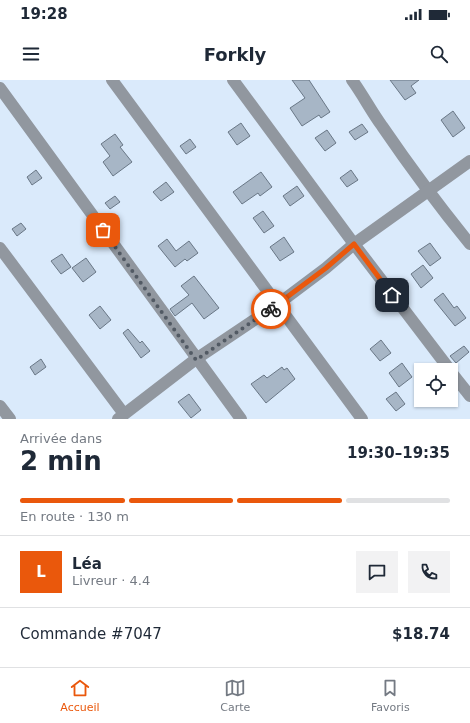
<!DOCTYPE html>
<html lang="fr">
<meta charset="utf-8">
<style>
:root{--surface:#fff;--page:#f2f2f3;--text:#1f2937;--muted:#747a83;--line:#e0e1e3;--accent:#ea580c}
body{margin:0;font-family:"DejaVu Sans",sans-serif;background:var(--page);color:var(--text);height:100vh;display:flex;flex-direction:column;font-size:15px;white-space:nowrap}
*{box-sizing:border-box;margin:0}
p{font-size:13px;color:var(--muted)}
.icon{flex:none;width:22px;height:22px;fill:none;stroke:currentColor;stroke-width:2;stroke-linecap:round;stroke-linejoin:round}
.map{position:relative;height:339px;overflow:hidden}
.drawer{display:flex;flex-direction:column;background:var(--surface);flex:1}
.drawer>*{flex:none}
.tools{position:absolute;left:414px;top:283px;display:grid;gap:8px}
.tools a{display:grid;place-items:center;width:44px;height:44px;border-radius:0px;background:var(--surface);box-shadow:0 1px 3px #0004;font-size:20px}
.pin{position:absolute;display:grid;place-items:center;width:34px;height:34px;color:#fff;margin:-17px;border-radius:8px;box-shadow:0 2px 6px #0006}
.courier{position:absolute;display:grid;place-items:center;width:40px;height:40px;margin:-20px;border:3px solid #ea580c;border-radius:50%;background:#fff;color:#222;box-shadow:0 1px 5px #0007}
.overview em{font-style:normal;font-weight:700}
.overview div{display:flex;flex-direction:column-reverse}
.overview{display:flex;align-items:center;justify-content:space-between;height:68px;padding:0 20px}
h1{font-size:26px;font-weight:700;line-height:30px}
.bar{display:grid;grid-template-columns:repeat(4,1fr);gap:6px 4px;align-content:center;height:48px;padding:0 20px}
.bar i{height:5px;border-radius:3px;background:var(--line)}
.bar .on{background:var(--accent)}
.bar p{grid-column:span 4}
.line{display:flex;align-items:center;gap:10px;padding:0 20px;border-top:1px solid var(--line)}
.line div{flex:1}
.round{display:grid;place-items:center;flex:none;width:42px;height:42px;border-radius:0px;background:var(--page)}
.status{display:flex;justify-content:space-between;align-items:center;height:28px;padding:0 20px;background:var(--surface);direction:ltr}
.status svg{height:11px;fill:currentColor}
header{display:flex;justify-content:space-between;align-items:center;height:52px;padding:0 20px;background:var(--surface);font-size:18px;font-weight:700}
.menu{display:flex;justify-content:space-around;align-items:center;height:56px;border-top:1px solid var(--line);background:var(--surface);font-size:11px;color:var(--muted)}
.menu a{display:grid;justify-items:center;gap:2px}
.menu .on{color:var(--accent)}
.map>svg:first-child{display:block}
.building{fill:#a7b6c6;stroke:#697786}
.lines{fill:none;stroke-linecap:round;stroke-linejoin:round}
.minor{stroke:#91979f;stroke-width:12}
.done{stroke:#525a64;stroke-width:4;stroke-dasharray:0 7.2}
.route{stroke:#ea580c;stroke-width:5}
</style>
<div class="status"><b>19:28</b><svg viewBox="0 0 49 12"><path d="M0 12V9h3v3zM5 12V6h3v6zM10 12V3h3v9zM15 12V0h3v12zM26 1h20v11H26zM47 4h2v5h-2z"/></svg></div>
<header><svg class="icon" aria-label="menu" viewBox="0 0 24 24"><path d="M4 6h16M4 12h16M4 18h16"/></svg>Forkly<svg class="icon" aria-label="search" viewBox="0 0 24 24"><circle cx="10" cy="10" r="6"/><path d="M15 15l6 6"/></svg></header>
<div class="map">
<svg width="470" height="339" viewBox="0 0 470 339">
<rect width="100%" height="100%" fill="#daeafb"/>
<g class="building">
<path d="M292,0H309L330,32L321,38L319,35L302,46L290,28L305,18Z"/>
<path d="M390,0H419L411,6L416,13L405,20Z"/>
<path d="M453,31L465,48L453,57L441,40Z"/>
<path d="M241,43L250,56L237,65L228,52Z"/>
<path d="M362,44L368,52L355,60L349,52Z"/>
<path d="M327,50L336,63L325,71L315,58Z"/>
<path d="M115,54L123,65L120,67L132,82L113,96L103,82L110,76L101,64Z"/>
<path d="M190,59L196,67L186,74L180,66Z"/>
<path d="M36,90L42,98L32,105L27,97Z"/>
<path d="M351,90L358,100L347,107L340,98Z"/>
<path d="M261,92L272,107L260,116L258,113L242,124L233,112Z"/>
<path d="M166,102L174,112L161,121L153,112Z"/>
<path d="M297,106L304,116L290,126L283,116Z"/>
<path d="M115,116L120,122L110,129L105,123Z"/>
<path d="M263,131L274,146L264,153L253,138Z"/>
<path d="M21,143L26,149L17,156L12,149Z"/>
<path d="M284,157L294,172L280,181L270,167Z"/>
<path d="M167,159L176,171L189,161L198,173L187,181L185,179L175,187L158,166Z"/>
<path d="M430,163L441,178L430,186L418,171Z"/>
<path d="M62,174L71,187L61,194L51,181Z"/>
<path d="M86,178L96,192L83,202L72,188Z"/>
<path d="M423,185L433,198L421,208L411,194Z"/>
<path d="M194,196L219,228L204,239L192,223L175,236L170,229L189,215L181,206Z"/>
<path d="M443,213L454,228L457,226L466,238L455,246L434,220Z"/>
<path d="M100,226L111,240L100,249L89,235Z"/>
<path d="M128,249L140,263L142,261L150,271L141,278L123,253Z"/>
<path d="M381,260L391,273L380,281L370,269Z"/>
<path d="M464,266L469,272L456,283L450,276Z"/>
<path d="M41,279L46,287L35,295L30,287Z"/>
<path d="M402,283L412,297L399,307L389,293Z"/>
<path d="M282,287L284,290L287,288L295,299L266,323L251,304L264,295L267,298Z"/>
<path d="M396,312L405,324L396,331L386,319Z"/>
<path d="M189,314L201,330L191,338L178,322Z"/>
</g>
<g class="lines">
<g class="minor">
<path d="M112,0L362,339"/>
<path d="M233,0L354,164L450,290"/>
<path d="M352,0C363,15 371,31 382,46C410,87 439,126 470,164"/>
<path d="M0,8L241,339"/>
<path d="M0,168L124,334"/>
<path d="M451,292L470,316"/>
<path d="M0,326L10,339"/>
<path d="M118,339L196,279L278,224L326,188L354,164L470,81"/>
</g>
</g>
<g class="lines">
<path class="done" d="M103,150L196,280L271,229"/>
<path class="route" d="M271,229L326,188L354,164L392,215"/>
</g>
</svg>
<div class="tools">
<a><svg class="icon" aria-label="locate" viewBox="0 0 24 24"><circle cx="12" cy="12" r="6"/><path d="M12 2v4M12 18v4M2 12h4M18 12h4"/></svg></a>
</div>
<div class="pin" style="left:103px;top:150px;background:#ea580c"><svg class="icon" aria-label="bag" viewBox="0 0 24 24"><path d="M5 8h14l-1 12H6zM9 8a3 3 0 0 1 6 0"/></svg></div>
<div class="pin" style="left:392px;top:215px;background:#1f2937"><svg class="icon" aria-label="home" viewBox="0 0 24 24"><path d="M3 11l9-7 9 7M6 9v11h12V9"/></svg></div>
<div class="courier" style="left:271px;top:229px"><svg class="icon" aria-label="bike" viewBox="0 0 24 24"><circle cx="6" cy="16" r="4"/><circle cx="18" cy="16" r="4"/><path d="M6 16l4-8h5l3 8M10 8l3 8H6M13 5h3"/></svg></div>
</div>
<section class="drawer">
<div class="overview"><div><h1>2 min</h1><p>Arrivée dans</p></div><em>19:30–19:35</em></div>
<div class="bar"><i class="on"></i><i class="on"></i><i class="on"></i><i></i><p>En route · 130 m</p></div>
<div class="line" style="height:72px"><b class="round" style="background:var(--accent);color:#fff">L</b><div><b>Léa</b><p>Livreur · 4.4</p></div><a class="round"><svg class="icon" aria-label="chat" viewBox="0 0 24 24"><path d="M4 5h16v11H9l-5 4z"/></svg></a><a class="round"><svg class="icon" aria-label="phone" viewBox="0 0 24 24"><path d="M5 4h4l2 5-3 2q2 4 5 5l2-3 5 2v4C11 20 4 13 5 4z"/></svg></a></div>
<div class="line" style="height:52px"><div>Commande #7047</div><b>$18.74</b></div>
</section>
<nav class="menu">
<a class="on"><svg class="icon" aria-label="home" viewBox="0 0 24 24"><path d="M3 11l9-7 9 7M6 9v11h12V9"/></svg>Accueil</a>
<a><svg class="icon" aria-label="map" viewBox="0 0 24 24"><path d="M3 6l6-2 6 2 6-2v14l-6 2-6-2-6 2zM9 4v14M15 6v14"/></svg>Carte</a>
<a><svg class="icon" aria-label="saved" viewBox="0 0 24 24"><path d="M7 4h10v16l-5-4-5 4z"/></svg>Favoris</a>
</nav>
